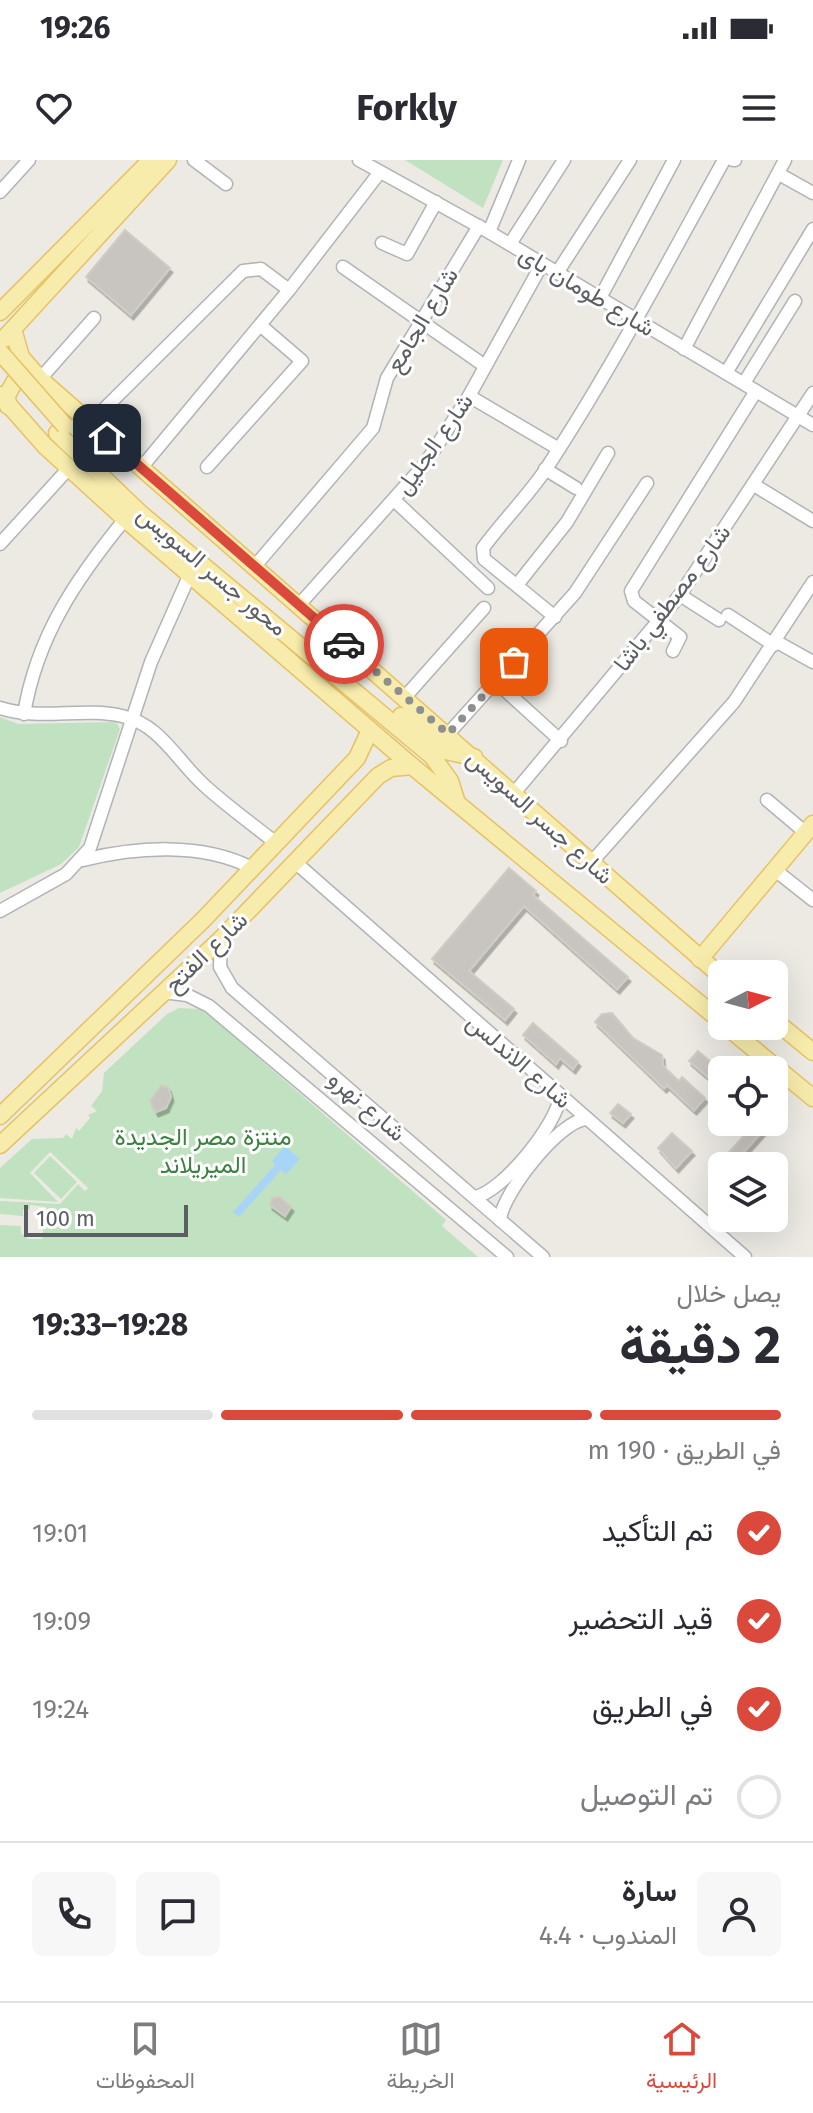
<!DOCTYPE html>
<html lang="ar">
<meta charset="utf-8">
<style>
:root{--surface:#fff;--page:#f7f7f7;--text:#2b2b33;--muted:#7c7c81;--line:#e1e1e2;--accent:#da493b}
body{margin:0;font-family:"Fira Sans",Vazirmatn,sans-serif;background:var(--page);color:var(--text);direction:rtl;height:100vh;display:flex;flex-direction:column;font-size:30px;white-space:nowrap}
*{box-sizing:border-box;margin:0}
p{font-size:26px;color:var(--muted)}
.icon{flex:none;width:44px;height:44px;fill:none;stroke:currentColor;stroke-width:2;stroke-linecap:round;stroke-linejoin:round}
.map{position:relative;height:1097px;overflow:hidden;direction:ltr}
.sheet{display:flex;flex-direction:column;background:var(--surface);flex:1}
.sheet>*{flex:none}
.needle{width:52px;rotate:84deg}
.tools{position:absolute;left:708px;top:800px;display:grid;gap:16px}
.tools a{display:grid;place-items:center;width:80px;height:80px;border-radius:12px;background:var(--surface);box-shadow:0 8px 32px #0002;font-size:40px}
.scale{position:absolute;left:24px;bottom:20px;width:164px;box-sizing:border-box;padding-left:8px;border:4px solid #5b5e62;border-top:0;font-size:22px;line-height:28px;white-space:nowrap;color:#5b5e62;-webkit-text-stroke:6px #fff;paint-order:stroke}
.pin{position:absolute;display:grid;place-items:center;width:68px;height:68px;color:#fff;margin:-34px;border-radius:16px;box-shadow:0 4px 12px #0006}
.courier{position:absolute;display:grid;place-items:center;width:80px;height:80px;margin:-40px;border:6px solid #da493b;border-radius:50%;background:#fff;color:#222;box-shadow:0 2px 10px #0007}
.head em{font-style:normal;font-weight:700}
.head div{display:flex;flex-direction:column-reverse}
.head{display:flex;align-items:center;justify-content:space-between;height:136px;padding:0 32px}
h1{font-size:52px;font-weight:700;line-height:60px}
.bar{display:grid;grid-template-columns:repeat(4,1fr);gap:12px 8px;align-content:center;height:96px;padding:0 32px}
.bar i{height:10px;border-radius:6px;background:var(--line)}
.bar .active{background:var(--accent)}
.bar p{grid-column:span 4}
.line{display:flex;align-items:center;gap:20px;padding:0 32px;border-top:2px solid var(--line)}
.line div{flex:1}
.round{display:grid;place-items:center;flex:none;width:84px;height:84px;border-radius:12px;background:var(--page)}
ol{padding:0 32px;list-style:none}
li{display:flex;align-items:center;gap:24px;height:88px}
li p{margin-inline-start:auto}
li .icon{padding:8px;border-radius:50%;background:var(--accent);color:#fff;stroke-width:4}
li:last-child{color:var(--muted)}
li i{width:44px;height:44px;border:4px solid var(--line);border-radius:50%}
.status{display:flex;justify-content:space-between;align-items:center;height:56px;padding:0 40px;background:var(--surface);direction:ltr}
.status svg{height:22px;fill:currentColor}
header{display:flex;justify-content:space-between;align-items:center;height:104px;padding:0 32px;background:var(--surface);font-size:36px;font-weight:700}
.dock{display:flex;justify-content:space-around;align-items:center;height:112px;border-top:2px solid var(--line);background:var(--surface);font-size:22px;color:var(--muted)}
.dock a{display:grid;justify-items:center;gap:4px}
.dock .active{color:var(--accent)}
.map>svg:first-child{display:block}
.green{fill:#c1e2c1}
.water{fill:#a8d4f8}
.building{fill:#c8c5c0;stroke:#d0ccc2;stroke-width:2;filter:url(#shadow)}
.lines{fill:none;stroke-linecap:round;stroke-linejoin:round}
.minor-casing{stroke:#b0b3b7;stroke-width:15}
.major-casing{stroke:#e5c263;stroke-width:19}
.minor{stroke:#fff;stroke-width:12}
.major{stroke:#f8ecac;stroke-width:16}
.major-bridge-casing{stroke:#e5c263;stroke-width:19;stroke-linecap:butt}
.major-bridge{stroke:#f8ecac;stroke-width:16}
.done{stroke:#8e8f8f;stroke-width:8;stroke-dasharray:0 14.4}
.route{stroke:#da493b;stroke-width:10}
.labels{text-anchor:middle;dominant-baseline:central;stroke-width:6;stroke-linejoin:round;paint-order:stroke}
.street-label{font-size:24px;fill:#5b5e62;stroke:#fff}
.park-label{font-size:24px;fill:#3c8140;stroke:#fff}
</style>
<div class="status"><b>19:26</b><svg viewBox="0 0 49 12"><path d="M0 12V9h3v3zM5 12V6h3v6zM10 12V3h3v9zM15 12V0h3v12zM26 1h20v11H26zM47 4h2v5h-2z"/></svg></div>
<header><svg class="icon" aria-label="menu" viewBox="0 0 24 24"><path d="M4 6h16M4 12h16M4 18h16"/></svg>Forkly<svg class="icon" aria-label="heart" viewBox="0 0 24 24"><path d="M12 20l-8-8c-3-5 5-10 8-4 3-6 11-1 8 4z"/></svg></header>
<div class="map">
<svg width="813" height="1097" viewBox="0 0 813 1097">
<defs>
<filter id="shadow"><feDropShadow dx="2.5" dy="4.5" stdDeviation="0" flood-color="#0004"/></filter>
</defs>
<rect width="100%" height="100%" fill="#eceae3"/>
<g class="green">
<path d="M405,0H503L483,48Z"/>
<path d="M0,557L18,564L116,562L120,569L79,687L61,704L0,733Z"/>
<path d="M179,848L199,849L210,856L446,1060L442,1066L478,1097H0V1065L21,1066V1074L26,1075L27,1079H42L46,1047L30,1045V1049H23V1056L0,1054V1041L60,1044L78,1024L85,1031L88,1028L50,992L30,1013L58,1042L0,1038V1008L32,979L63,978L66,974L72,979L76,968L79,971L90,958L88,955L97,951L91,946L102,931L104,913L167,854Z"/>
<path d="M50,996L77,1022L61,1039L34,1013Z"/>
</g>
<path class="water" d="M285,986L300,999L286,1014L281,1010L239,1057L233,1052L275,1005L272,1001Z"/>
<g class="building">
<path d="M125,70L170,108L131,155L86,117Z"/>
<path d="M509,708L536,731L533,735L628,817L617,829L524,746L469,811L514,849L505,860L432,799Z"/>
<path d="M612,853L633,878L662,895L663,906L679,921L682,917L705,938L694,950L667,925L664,928L595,862L602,854Z"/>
<path d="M533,863L578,902L573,909L560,898L556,904L523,875Z"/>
<path d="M698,891L722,911V929L689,901Z"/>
<path d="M161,926L168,927L171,937L166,948L156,952L150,941Z"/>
<path d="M618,944L631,954L623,963L610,953Z"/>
<path d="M756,962H771L731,1006L724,998Z"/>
<path d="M672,973L692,991L676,1008L658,988Z"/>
<path d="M280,1037L291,1047L285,1056L270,1045L272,1038Z"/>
</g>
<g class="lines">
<defs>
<g id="minor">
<path d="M194,0L226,24"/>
<path d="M359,0L489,72L813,265"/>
<path d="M733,0H735"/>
<path d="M779,14L813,33"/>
<path d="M0,32L29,0"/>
<path d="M489,72L519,0"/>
<path d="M382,83L407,94L436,42"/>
<path d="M510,84L564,0"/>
<path d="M343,107L485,206"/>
<path d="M557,113L630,0"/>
<path d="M600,138L674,0"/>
<path d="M684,189L785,0"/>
<path d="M726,213L813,69"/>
<path d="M40,219L94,158"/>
<path d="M744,223L795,141"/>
<path d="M469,236L559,289"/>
<path d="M90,263L243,111L261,109L289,130"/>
<path d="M207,307L302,201L260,165"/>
<path d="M141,308L289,130L380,12"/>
<path d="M545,309L576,328"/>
<path d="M754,325L813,361"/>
<path d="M394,340L488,428"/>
<path d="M0,384L69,308"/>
<path d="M255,406L373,268L387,218L479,66"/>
<path d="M517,425L567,362L608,293"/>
<path d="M680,435L719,460"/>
<path d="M299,445L425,304L469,236L542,104"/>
<path d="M728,455L774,485"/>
<path d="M555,457L484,399L483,388C502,362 525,339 544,312C610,212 666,105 724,0"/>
<path d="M777,482L813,502"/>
<path d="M673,491L680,477L634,441L631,431L756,231"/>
<path d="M496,522L561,581"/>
<path d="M405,537L484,448"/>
<path d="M0,548C40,561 82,547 122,556C160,564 177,601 205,626C227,646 252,664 276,683"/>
<path d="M24,554C37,476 76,419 125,359"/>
<path d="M448,574L575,433L647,323"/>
<path d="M515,632L680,435L813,233"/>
<path d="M767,640L806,673"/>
<path d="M83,700C136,687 202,682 252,708"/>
<path d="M295,702L745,1097"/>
<path d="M590,704L734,542L813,422"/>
<path d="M775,710L813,740"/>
<path d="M0,751L66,714L90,688L151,502L190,414"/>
<path d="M221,779L220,807L232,828L543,1097"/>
<path d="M163,832L187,835L209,846L507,1097"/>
<path d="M474,1037C501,1034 558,963 560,936"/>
<path d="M500,1060C502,1034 559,961 586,959"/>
</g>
<g id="major">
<path d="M0,152L151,0"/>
<path d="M13,169L21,197L40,219L722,817"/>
<path d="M0,183L168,0"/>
<path d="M0,235L45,286L125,359L412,606L722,862"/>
<path d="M8,246L7,235L15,221L35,216"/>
<path d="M57,273L140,353L432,596L450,621L457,643"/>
<path d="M401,556L445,591L474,597"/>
<path d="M700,799L813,664"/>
<path d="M774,860L813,892"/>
<path d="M726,866L813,938"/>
<path d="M0,956L203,760L357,598L370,570"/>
<path d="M0,985L221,779L378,616L391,608L412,606"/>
</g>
</defs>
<use href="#minor" class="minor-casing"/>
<use href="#major" class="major-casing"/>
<use href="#minor" class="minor"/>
<use href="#major" class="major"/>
<defs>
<path id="major-bridge" d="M0,192L65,266"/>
</defs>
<use href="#major-bridge" class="major-bridge-casing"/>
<use href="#major-bridge" class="major-bridge"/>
</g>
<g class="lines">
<path class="done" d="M344,484L448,574L514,502"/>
<path class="route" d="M107,278L344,484"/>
</g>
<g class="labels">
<g class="street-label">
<text transform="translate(587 131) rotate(31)">شارع طومان باى</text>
<text transform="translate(422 160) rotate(-59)">شارع الجامع</text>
<text transform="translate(434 284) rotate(-55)">شارع الجليل</text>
<text transform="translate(212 411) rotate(40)">محور جسر السويس</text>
<text transform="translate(672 438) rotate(-53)">شارع مصطفي باشا</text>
<text transform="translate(540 657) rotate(42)">شارع جسر السويس</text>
<text transform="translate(206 792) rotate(-44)">شارع الفتح</text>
<text transform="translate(519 901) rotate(41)">شارع الاندلس</text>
<text transform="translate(367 946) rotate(41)">شارع نهرو</text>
</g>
<g class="park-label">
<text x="203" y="977">منتزة مصر الجديدة<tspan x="203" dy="28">الميريلاند</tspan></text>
</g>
</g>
</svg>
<div class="tools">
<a><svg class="needle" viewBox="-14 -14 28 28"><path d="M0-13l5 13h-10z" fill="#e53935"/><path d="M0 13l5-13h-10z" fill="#7c7c81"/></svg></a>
<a><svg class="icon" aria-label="locate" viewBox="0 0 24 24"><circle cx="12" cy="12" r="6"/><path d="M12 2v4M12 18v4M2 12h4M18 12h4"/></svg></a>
<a><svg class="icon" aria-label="layers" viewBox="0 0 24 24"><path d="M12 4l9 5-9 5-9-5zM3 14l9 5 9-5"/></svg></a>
</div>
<div class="scale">100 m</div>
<div class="pin" style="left:514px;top:502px;background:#ea580c"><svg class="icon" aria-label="bag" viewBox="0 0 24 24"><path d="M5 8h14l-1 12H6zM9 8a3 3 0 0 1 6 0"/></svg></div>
<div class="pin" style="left:107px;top:278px;background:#1f2937"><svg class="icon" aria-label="home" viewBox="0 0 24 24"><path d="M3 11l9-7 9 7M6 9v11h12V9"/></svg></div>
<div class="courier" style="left:344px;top:484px"><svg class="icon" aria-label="car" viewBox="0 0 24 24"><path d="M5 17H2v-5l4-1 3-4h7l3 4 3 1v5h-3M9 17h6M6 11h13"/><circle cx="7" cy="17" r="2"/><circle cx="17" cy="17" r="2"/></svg></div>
</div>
<section class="sheet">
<div class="head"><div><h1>2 دقيقة</h1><p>يصل خلال</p></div><em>19:28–19:33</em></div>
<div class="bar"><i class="active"></i><i class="active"></i><i class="active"></i><i></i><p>في الطريق · 190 m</p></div>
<ol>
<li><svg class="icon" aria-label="check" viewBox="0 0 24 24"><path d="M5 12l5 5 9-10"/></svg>تم التأكيد<p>19:01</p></li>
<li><svg class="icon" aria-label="check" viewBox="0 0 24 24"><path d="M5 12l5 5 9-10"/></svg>قيد التحضير<p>19:09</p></li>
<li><svg class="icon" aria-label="check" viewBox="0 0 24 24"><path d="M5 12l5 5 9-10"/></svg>في الطريق<p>19:24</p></li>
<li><i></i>تم التوصيل</li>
</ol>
<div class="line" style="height:144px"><a class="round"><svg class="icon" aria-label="person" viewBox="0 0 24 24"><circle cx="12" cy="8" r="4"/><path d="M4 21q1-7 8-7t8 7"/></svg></a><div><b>سارة</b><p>المندوب · 4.4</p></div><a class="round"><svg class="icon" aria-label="chat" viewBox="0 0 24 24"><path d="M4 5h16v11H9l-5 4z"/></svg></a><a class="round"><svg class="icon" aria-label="phone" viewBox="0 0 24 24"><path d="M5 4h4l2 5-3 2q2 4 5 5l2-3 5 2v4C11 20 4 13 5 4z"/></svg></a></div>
</section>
<nav class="dock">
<a class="active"><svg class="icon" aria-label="home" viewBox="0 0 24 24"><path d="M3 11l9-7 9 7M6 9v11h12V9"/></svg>الرئيسية</a>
<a><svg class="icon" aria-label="map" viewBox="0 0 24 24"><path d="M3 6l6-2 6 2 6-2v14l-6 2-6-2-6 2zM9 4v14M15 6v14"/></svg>الخريطة</a>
<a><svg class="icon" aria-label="saved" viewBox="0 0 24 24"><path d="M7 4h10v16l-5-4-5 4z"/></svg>المحفوظات</a>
</nav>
